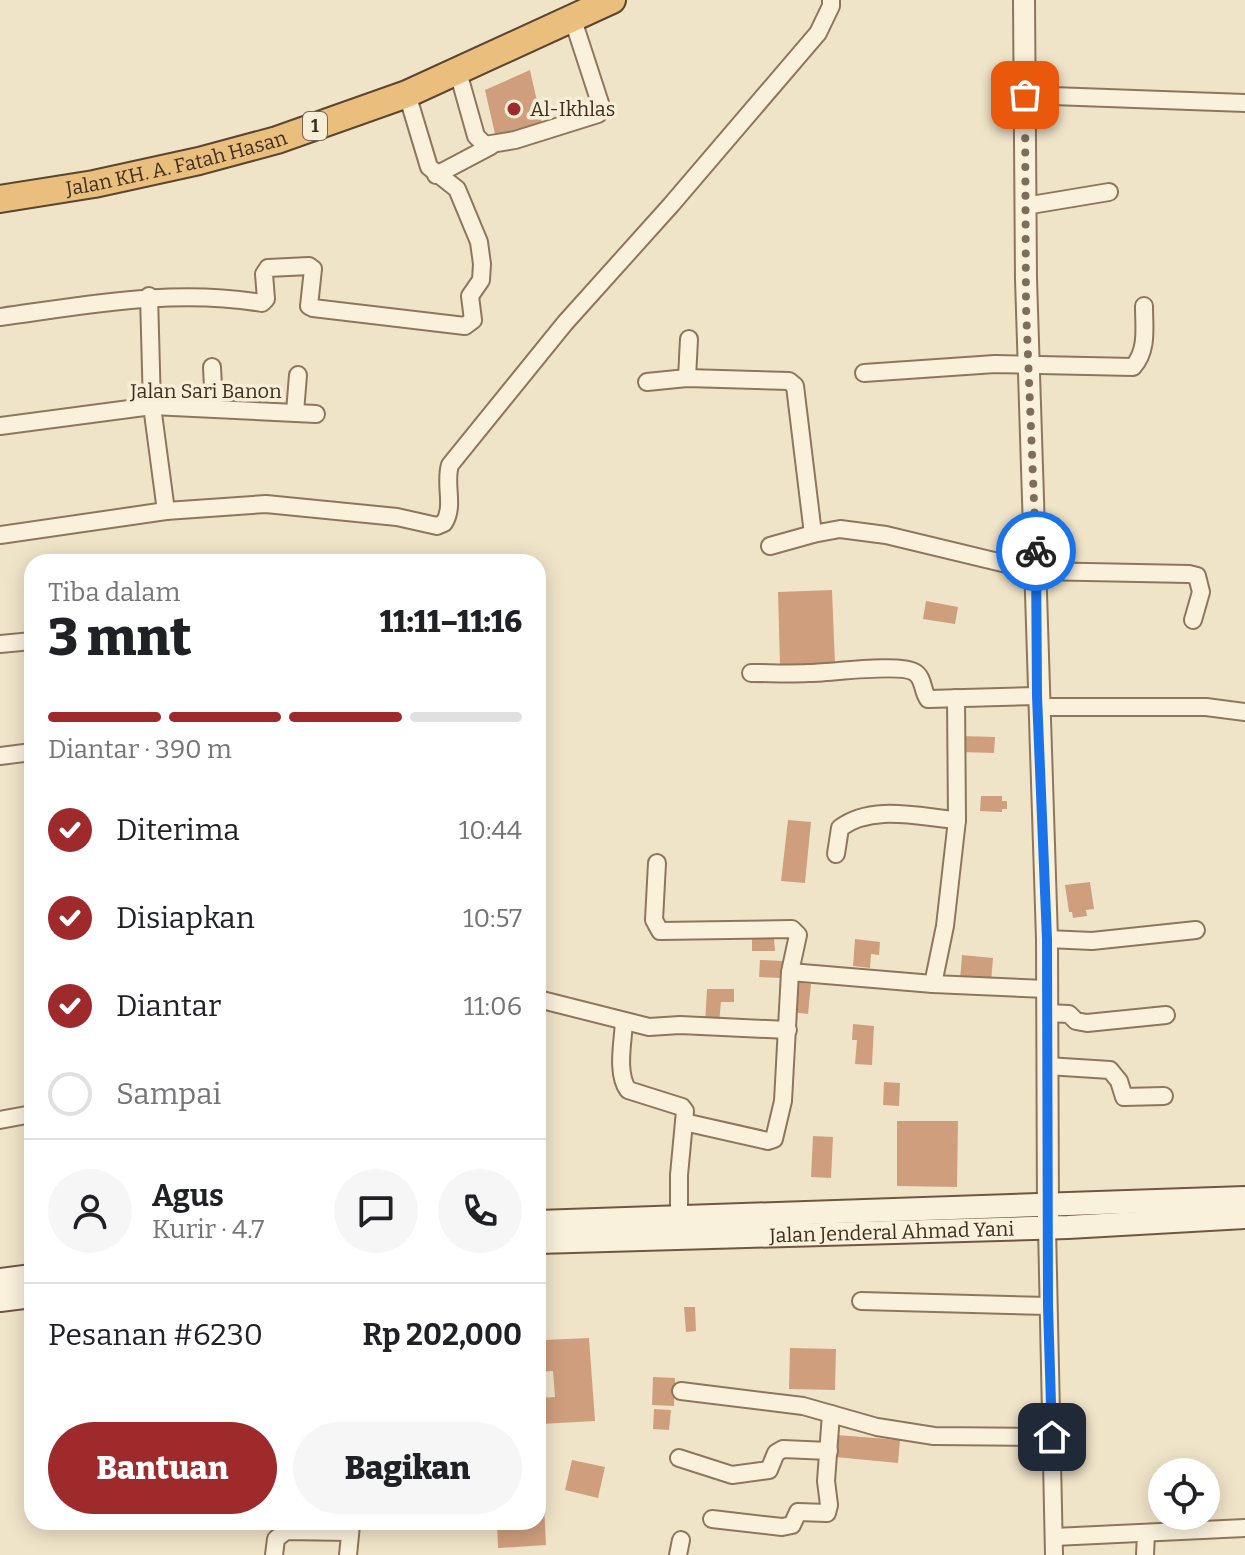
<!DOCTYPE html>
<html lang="id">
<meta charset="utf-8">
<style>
:root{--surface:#fff;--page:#f6f6f6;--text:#202124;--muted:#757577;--line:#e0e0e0;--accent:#9e2a2b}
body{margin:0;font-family:Bitter,serif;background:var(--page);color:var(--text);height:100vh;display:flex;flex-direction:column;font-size:30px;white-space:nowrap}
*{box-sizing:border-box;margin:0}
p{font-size:26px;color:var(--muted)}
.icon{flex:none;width:44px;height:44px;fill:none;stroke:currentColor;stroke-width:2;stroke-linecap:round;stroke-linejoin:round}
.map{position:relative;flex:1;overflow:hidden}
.side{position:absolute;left:24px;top:554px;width:522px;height:976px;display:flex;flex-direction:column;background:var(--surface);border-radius:24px;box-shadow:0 4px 20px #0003}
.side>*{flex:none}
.tools{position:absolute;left:1148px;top:1458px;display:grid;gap:16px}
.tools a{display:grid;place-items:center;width:72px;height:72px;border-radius:50%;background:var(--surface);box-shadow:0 4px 20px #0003;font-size:40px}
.pin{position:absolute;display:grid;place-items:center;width:68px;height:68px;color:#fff;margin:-34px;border-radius:16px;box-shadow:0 4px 12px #0006}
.courier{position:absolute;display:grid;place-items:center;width:80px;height:80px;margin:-40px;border:6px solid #1a73e8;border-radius:50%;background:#fff;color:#222;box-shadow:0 2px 10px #0007}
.summary em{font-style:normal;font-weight:800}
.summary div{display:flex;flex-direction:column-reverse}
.summary{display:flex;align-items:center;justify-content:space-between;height:136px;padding:0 24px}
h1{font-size:52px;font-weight:800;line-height:60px}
.bar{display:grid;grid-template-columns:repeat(4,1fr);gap:12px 8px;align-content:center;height:96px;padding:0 24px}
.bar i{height:10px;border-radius:6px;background:var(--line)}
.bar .current{background:var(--accent)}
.bar p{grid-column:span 4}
.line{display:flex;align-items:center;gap:20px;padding:0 24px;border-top:2px solid var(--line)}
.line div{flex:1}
.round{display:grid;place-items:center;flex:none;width:84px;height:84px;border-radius:42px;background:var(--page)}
ol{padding:0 24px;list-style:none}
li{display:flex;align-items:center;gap:24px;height:88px}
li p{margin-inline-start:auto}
li .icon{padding:8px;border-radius:50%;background:var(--accent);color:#fff;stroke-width:4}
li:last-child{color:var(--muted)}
li i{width:44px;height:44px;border:4px solid var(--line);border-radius:50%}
.primary-button{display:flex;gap:16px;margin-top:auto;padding:16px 24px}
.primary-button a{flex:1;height:92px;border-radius:48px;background:var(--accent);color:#fff;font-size:32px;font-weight:800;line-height:92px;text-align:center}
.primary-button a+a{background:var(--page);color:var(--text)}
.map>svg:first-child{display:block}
.building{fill:#cf9f7d}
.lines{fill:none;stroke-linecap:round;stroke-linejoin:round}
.minor-casing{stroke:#8d765c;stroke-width:20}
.tertiary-casing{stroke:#8d765c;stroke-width:24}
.secondary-casing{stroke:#6f573f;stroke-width:26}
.trunk-casing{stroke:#5b4430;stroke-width:30}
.minor{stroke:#faf1dc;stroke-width:16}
.tertiary{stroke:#faf1dc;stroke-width:20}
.secondary{stroke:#faf1dc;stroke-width:22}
.trunk{stroke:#eabe7c;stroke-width:26}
.done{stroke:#7c6e5b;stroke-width:8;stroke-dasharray:0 14.4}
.route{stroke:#1a73e8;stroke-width:10}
.poi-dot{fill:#9e2a2b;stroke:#f7eed8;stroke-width:3}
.labels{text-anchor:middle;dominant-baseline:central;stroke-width:7;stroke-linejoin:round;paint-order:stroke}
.shield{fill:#f7eed8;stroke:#756857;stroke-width:2}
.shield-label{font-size:18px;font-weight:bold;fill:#3d2e20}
.poi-label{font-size:20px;fill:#3d2e20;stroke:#f7eed8;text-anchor:start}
.street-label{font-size:20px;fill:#3d2e20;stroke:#f7eed8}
</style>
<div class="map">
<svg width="1245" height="1555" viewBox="0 0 1245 1555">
<rect width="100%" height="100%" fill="#f0e4c8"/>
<g class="building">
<path d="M530,70L543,128L497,143L485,90Z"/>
<path d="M832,590L835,664L780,666L778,592Z"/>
<path d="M926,601L958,607L955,624L923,619Z"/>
<path d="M962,736L995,737L994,753L961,752Z"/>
<path d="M981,796H1002V801H1007V809H1002V812L980,811Z"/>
<path d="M788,820L811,822L805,883L781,881Z"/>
<path d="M1090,882L1094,909L1086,910L1087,916L1073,918L1072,912H1069L1065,885Z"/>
<path d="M752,939H774L775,951H752Z"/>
<path d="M855,939L880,942L879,955L871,954L870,968L853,966Z"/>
<path d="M962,955L993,958L991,982L960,980Z"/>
<path d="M760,960L783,961L782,978L759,977Z"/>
<path d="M794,982L811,984L808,1014L791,1012Z"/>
<path d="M707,989H734V1002H721L719,1024H705Z"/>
<path d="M853,1024L874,1026L872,1065L855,1064L857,1040H852Z"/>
<path d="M884,1082L900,1083L899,1106L883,1105Z"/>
<path d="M897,1121H958L957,1187L897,1186Z"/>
<path d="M813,1136L833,1137L831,1178L811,1177Z"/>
<path d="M684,1307H695L696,1331L686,1332Z"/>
<path d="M538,1331H542L543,1340L589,1338L595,1421L540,1424L538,1398L555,1397L553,1371L538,1372Z"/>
<path d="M790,1348L836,1349L835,1390L789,1389Z"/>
<path d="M653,1377L675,1378L674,1406L652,1405Z"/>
<path d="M654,1409L671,1410L669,1430L653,1429Z"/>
<path d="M837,1435L900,1440L898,1463L835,1457Z"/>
<path d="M538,1445H541L546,1545L498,1548L497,1522H538Z"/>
<path d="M572,1460L605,1467L598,1498L565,1490Z"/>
</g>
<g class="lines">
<defs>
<g id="minor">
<path d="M458,72L476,136L485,145L515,140L598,114L601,106L573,20"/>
<path d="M1025,95L1245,103"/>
<path d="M436,175L491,146"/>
<path d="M1025,206L1109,192"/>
<path d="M149,296L152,406L166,511"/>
<path d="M0,317C88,305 174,288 262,303L266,299L264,274L268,268L309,266L313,269L309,306L313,308L465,326L473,320L470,296L481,280L482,264L479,242L457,189L429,167L407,94"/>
<path d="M212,367L214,407"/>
<path d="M864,373L995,364L1133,367C1148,350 1144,328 1144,306"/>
<path d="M687,378L689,339"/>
<path d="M647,382L687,378L789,381L795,386L813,534"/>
<path d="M295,412L298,375"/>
<path d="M0,426L152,406L316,414"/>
<path d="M0,535L166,511L266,504L397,517L437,526L444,523C455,506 444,484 450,465L565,323L671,205L818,33L831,6V0"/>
<path d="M770,546L813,534L840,529L886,535L1036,571L1189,574L1197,576L1201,592L1193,620"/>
<path d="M0,644L32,641"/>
<path d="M751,673C770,673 789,674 808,673C829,673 899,663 914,672C924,677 922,691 928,699L1037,696"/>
<path d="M1038,707H1206L1245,712"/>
<path d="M0,756L32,752"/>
<path d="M836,854L840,828C872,804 919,817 957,820"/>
<path d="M657,863L654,920L660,931L792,929L798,935L790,972L783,1101L774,1139L768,1141L684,1122"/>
<path d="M1047,939L1092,941L1196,930"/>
<path d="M790,972L933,984L1046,989"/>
<path d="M933,984L945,926L957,820L956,698"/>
<path d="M538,999L649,1027L680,1025L788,1030"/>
<path d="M1046,1013L1069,1014L1076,1021L1087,1023L1166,1015"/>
<path d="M624,1022C623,1042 616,1073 628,1090L682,1107L685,1111L679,1175V1218"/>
<path d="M1047,1066L1110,1070L1119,1081L1124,1097L1164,1096"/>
<path d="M0,1120L32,1114"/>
<path d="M1047,1227L1054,1555"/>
<path d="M861,1301L1048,1306"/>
<path d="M681,1391L803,1406L877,1427L934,1436L1052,1437"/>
<path d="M679,1458L732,1475L769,1470L776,1453L783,1449L829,1451"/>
<path d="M712,1519L782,1527L792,1525L798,1512L827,1513L829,1505L826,1481L831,1414"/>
<path d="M1054,1537L1245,1528"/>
<path d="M274,1555L276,1539L286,1531L350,1532"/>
<path d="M348,1555L351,1525"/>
<path d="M678,1555L681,1540"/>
<path d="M1145,1555L1146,1533"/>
</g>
<path id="tertiary" d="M1024,0L1026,279L1047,939L1048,1220"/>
<g id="secondary">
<path d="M538,1222L1245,1198"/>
<path id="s1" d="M538,1242L1068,1227L1245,1217"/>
<path d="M0,1280L32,1276"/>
<path d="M0,1300L32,1296"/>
</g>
<g id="trunk">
<path id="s2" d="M0,199L94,184L199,161L277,140L407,94L612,0"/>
</g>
</defs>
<use href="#minor" class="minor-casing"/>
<use href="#tertiary" class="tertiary-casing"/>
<use href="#secondary" class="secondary-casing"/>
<use href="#trunk" class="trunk-casing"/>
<use href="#minor" class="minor"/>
<use href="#tertiary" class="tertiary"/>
<use href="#secondary" class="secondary"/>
<use href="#trunk" class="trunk"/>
</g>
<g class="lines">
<path class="done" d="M1025,95L1026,307L1036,551"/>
<path class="route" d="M1036,551L1037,696L1047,939L1048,1306L1052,1437"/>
</g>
<circle class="poi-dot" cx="514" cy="109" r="8"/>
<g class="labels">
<rect class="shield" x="303" y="112" width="24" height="28" rx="6"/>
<g class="shield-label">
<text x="315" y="126">1</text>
</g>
<g class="poi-label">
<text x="530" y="109">Al-Ikhlas</text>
</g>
<g class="street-label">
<text stroke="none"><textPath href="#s2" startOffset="180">Jalan KH. A. Fatah Hasan</textPath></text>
<text x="206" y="391">Jalan Sari Banon</text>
<text stroke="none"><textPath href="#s1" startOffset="354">Jalan Jenderal Ahmad Yani</textPath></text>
</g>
</g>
</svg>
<div class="tools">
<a><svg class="icon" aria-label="locate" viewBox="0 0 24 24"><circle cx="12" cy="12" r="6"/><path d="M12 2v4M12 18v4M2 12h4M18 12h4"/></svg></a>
</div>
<div class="pin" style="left:1025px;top:95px;background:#ea580c"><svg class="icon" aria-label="bag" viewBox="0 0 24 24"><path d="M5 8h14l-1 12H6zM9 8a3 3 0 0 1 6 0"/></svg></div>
<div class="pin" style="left:1052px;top:1437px;background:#1f2937"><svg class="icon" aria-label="home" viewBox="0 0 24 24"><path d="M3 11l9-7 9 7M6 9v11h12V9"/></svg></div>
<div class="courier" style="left:1036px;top:551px"><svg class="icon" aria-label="bike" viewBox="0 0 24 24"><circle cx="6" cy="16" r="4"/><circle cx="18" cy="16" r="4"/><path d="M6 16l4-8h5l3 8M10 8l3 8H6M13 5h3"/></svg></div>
<section class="side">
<div class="summary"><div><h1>3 mnt</h1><p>Tiba dalam</p></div><em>11:11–11:16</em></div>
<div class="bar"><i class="current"></i><i class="current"></i><i class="current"></i><i></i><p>Diantar · 390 m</p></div>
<ol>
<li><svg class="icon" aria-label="check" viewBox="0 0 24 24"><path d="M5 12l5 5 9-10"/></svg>Diterima<p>10:44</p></li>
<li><svg class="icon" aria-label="check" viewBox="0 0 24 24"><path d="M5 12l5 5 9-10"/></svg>Disiapkan<p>10:57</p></li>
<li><svg class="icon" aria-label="check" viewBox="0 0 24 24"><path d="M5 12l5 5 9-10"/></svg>Diantar<p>11:06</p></li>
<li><i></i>Sampai</li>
</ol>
<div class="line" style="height:144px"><a class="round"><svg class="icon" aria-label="person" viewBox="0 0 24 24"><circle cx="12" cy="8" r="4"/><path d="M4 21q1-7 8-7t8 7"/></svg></a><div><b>Agus</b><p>Kurir · 4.7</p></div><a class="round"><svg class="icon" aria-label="chat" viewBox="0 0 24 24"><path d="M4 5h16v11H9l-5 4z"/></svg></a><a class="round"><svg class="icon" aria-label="phone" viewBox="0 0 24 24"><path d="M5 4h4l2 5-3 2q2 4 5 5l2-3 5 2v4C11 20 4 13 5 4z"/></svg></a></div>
<div class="line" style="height:104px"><div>Pesanan #6230</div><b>Rp 202,000</b></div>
<div class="primary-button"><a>Bantuan</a><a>Bagikan</a></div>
</section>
</div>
